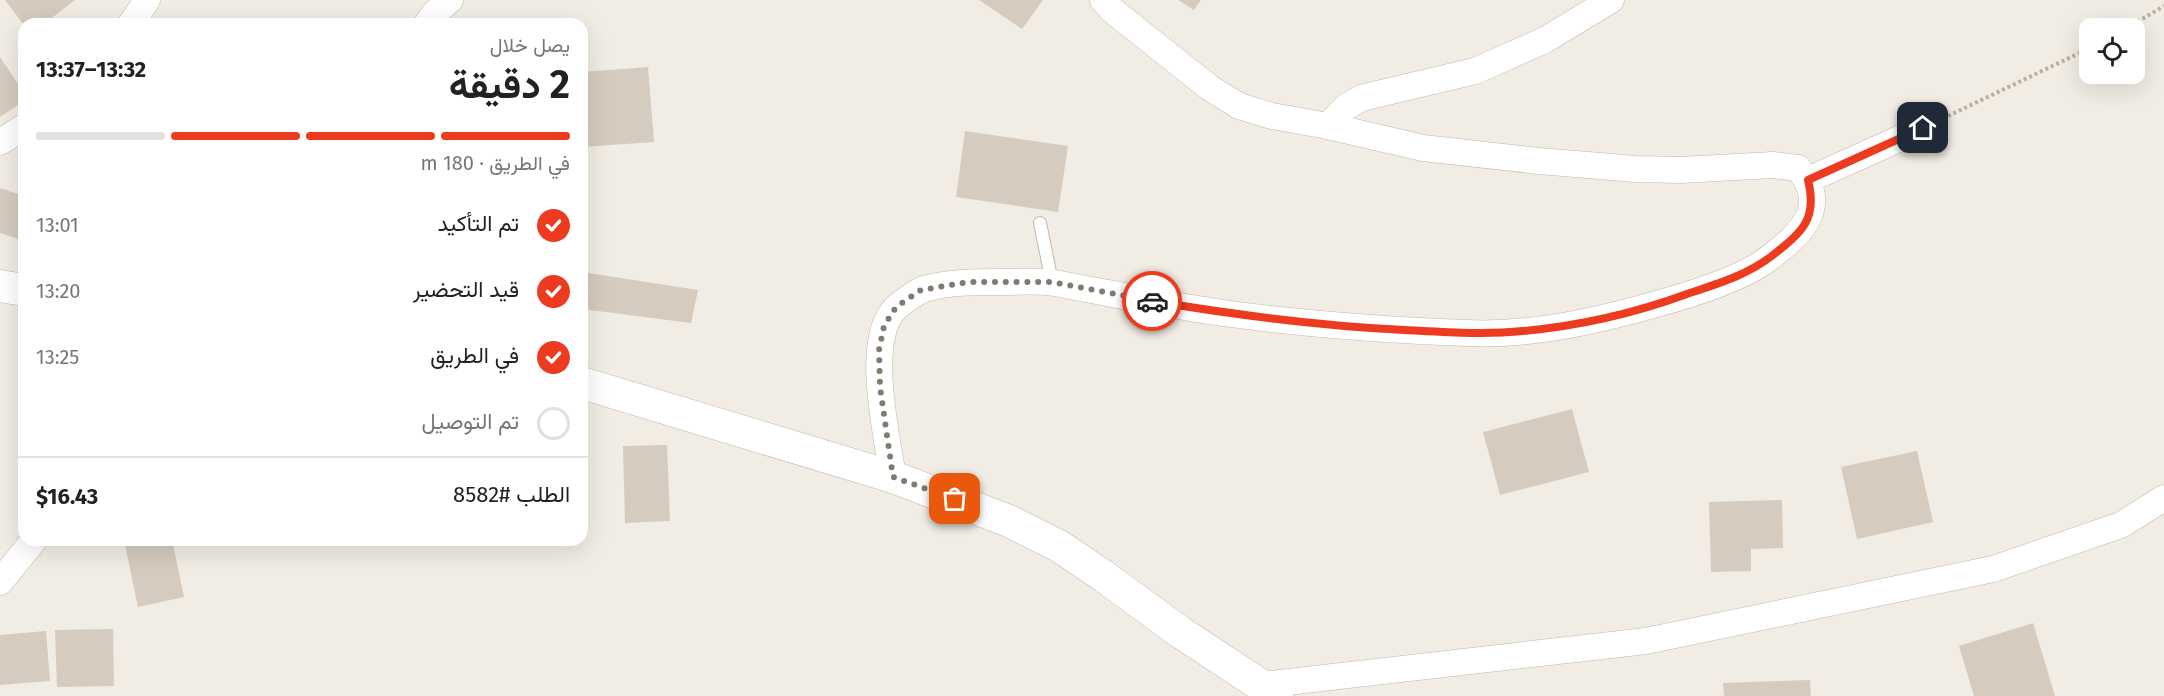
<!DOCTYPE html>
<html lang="ar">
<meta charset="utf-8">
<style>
:root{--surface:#fff;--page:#f6f6f6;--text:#222;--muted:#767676;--line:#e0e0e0;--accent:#ed3b1f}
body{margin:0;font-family:"Fira Sans",Vazirmatn,sans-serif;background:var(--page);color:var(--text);direction:rtl;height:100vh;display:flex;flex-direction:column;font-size:22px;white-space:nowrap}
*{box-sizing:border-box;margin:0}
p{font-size:20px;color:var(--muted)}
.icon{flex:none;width:33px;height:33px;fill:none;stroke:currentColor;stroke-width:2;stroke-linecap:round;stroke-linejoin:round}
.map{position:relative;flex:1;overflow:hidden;direction:ltr}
.side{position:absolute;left:18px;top:18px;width:570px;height:528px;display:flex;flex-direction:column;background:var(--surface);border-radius:18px;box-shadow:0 6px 24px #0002;direction:rtl}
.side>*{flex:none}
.fabs{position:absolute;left:2079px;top:18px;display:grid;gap:12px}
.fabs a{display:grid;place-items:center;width:66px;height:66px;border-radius:12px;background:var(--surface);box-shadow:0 6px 24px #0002;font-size:30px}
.pin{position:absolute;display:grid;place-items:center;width:51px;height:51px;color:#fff;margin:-26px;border-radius:12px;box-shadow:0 3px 9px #0006}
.courier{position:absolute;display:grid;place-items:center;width:60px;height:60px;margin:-30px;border:4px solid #ed3b1f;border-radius:50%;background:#fff;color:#222;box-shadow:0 2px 8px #0007}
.headline em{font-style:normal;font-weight:700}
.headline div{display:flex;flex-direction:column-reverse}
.headline{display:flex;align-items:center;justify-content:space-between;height:102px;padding:0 18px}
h1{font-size:39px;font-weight:700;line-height:45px}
.bar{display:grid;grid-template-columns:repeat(4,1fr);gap:9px 6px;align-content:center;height:72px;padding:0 18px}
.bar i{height:8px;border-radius:4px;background:var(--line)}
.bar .on{background:var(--accent)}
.bar p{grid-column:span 4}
.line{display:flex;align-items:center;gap:15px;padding:0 18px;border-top:2px solid var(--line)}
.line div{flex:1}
ol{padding:0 18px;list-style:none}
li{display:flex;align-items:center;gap:18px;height:66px}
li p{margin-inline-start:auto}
li .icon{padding:6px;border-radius:50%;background:var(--accent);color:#fff;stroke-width:4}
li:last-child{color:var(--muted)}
li i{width:33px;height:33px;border:3px solid var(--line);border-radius:50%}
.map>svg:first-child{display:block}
.building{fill:#d5cbbe}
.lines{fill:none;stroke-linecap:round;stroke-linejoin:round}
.service-casing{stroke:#bfb7ab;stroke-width:14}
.minor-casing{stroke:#bfb7ab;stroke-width:27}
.tertiary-casing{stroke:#bfb7ab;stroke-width:33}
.path{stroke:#bdb09a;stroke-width:4;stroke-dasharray:3 3;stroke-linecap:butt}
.service{stroke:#fff;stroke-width:12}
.minor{stroke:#fff;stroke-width:26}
.tertiary{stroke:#fff;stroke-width:32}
.done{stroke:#807b72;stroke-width:6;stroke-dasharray:0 10.8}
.route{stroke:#ed3b1f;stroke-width:8}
</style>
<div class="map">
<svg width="2164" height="696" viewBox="0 0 2164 696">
<rect width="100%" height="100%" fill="#f1ede4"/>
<g class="building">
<path d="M5,0H75L44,24H23Z"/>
<path d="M979,0H1043L1022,29Z"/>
<path d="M1178,0H1201L1194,10Z"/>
<path d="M0,57L24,93V101L0,117Z"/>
<path d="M648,67L654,142L582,147V72Z"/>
<path d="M965,131L1068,146L1058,212L956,197Z"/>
<path d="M23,176H24V241L0,233V188L18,194Z"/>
<path d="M582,272L698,290L691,323L582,309Z"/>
<path d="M1572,409L1589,472L1500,495L1483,432Z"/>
<path d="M667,445L670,521L625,523L623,446Z"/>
<path d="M1917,451L1933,522L1857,539L1841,467Z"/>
<path d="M1782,500L1783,548L1751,549V571L1711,572L1709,502Z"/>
<path d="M124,540H172L184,597L138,607Z"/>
<path d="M2033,623L2055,696H1974L1959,646Z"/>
<path d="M113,629L114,686L57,687L55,630Z"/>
<path d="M46,631L50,681L0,685V635Z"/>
<path d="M1810,680L1811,696H1724L1723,683Z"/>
</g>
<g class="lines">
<defs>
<path id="service" d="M1040,223L1052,282"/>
<g id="minor">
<path d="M131,24L147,0"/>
<path d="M427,24L434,14L450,0"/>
<path d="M1328,126L1346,107L1361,98L1475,71L1545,40L1611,0"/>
<path d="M0,142L24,127"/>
<path d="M1808,180L1923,128"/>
<path d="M893,477C887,435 862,334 899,305C906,300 916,292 924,289C949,282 975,282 1000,282C1018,282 1037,280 1054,283C1110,293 1166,305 1223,313C1304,324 1385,330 1466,333C1529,336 1592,322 1653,305C1686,296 1741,280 1768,259C1800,234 1831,208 1798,168L1773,165L1681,170L1636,169L1539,161L1423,148L1328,126L1272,116L1239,106L1210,88L1112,10L1103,0"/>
<path d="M0,582L34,540"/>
<path d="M1261,685L1646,641L1993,569L2121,525L2164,498"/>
</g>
<g id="tertiary">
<path d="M0,286L24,290"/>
<path d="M582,383L893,477L1009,521L1059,546L1102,575L1180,632L1277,696"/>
</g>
</defs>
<use href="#service" class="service-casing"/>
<use href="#minor" class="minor-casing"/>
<use href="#tertiary" class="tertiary-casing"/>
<g class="path">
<path d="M2127,28L2164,6"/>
<path d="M1948,116L2090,48"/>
</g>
<use href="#service" class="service"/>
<use href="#minor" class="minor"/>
<use href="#tertiary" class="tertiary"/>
</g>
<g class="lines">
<path class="done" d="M955,499L893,477L880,387L879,350L884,326L896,307L921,290L969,282H1052L1152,301"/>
<path class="route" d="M1152,301C1236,315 1320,326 1405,330C1444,332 1484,335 1523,331C1578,326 1635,313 1687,294C1717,284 1748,275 1773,255C1802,232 1818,219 1808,180L1923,128"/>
</g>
</svg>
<div class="fabs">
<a><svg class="icon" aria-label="locate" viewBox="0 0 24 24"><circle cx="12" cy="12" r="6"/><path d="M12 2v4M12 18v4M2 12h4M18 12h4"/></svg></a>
</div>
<div class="pin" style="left:955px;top:499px;background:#ea580c"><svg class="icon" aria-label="bag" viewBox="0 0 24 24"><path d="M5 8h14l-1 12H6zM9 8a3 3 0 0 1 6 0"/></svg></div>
<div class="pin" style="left:1923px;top:128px;background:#1f2937"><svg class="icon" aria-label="home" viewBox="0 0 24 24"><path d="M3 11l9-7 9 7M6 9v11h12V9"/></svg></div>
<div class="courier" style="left:1152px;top:301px"><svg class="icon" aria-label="car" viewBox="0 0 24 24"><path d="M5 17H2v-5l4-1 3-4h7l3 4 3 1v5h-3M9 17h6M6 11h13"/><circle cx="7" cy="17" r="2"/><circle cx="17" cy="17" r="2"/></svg></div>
<section class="side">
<div class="headline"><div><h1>2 دقيقة</h1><p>يصل خلال</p></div><em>13:32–13:37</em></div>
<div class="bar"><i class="on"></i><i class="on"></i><i class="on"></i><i></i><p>في الطريق · 180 m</p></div>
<ol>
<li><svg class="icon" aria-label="check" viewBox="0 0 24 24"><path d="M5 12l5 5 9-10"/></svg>تم التأكيد<p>13:01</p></li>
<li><svg class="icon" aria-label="check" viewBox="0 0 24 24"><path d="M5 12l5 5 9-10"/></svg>قيد التحضير<p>13:20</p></li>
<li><svg class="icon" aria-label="check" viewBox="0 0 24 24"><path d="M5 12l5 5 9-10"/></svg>في الطريق<p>13:25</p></li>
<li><i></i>تم التوصيل</li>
</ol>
<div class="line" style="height:78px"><div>الطلب #8582</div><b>$16.43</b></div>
</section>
</div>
